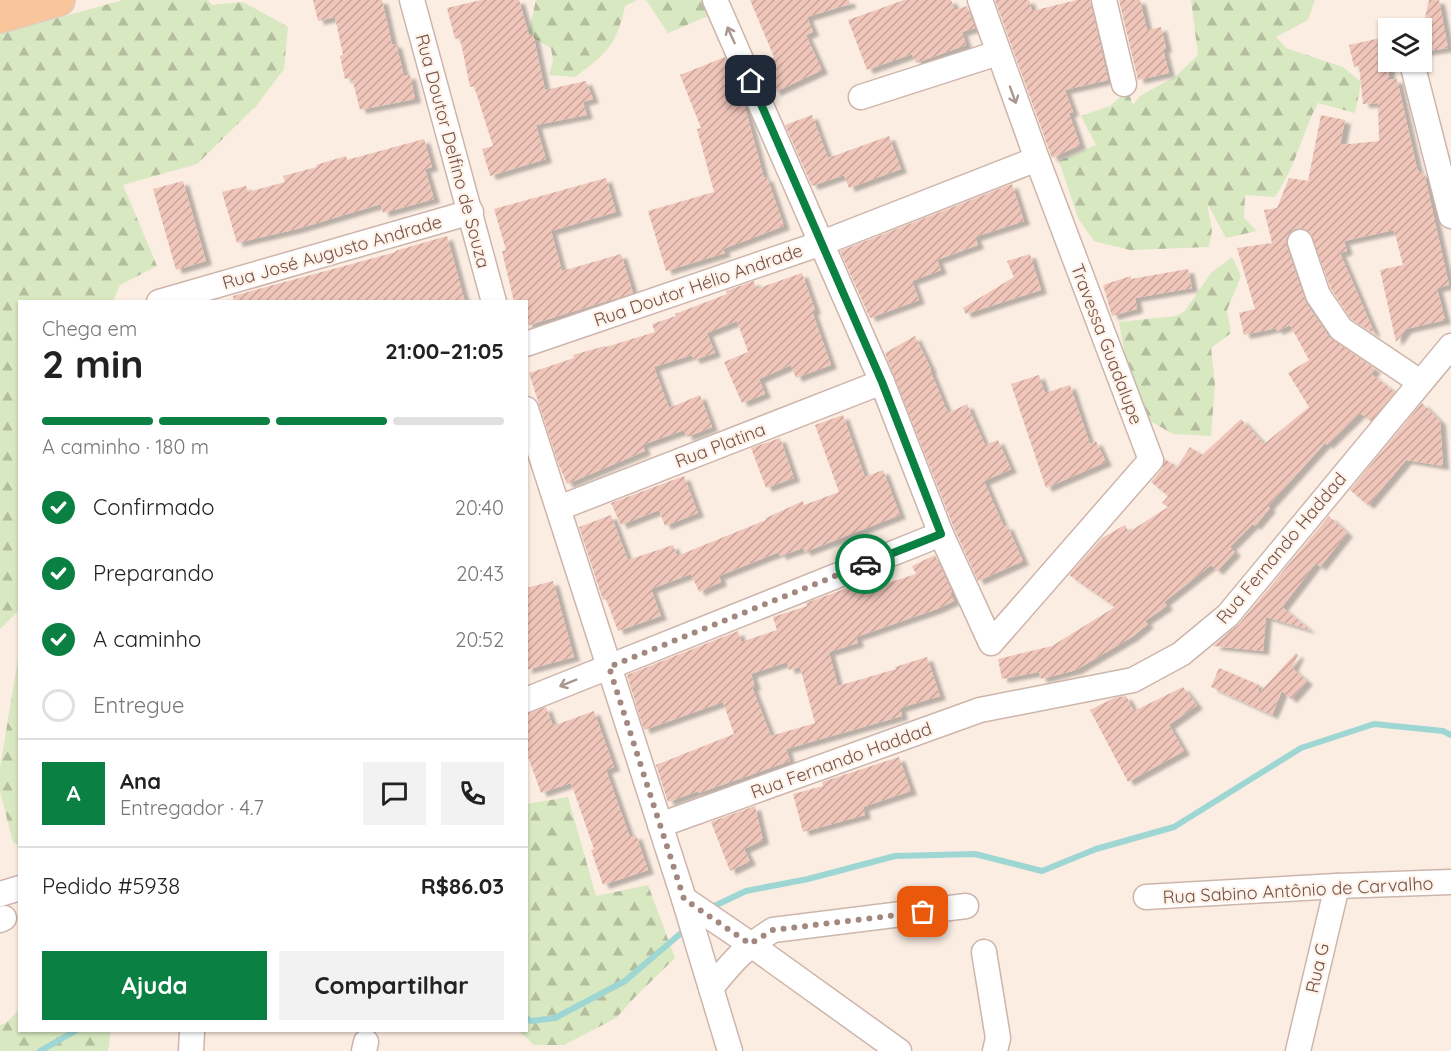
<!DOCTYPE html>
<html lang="pt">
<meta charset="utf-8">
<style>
:root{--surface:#fff;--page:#f2f2f2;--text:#222;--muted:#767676;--line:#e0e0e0;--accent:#0b8043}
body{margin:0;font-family:Quicksand,sans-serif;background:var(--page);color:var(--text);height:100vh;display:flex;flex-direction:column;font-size:22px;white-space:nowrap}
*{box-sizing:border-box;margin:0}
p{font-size:20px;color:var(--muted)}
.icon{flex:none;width:33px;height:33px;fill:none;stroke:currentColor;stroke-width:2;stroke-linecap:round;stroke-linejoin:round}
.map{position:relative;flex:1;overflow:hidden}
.sheet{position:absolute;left:18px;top:300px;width:510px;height:732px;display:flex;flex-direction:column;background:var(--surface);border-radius:0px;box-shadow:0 2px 4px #0004}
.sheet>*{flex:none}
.tools{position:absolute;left:1378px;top:18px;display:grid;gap:12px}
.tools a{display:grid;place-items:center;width:54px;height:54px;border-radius:0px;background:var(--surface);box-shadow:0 2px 4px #0004;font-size:30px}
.pin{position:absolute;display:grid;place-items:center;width:51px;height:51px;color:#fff;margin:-26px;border-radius:12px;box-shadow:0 3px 9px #0006}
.courier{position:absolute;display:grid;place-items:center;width:60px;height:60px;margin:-30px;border:4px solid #0b8043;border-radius:50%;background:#fff;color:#222;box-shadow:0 2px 8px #0007}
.overview em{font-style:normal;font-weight:800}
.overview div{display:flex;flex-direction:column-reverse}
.overview{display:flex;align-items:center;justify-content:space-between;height:102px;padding:0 24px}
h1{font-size:39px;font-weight:800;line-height:45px}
.bar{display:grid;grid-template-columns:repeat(4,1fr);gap:9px 6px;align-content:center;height:72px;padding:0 24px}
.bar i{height:8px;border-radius:4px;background:var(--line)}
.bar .on{background:var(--accent)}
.bar p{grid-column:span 4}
.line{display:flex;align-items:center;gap:15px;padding:0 24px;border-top:2px solid var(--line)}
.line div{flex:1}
.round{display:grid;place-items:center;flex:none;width:63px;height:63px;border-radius:0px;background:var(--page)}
ol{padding:0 24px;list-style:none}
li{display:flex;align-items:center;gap:18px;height:66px}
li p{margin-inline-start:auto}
li .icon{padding:6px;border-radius:50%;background:var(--accent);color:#fff;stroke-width:4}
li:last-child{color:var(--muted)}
li i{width:33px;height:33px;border:3px solid var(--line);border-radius:50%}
.button{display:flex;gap:12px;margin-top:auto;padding:12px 24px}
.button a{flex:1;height:69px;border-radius:0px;background:var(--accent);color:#fff;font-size:24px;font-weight:800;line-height:69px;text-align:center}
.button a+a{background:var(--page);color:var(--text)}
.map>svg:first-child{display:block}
.forest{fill:url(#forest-firs)}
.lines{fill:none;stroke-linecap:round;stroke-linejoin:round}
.stream{stroke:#9ed6d4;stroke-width:6}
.building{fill:url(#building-hatch);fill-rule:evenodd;filter:url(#shadow)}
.minor-casing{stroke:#ceb5ac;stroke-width:27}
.major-casing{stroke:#d8cecc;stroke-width:34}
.minor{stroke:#fff;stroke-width:24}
.major{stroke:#f9c69c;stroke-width:32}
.oneway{stroke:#aa9792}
.done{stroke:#a2887f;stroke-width:6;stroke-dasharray:0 10.8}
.route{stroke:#0b8043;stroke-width:8}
.labels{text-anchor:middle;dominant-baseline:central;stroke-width:4.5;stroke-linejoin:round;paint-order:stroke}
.street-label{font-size:18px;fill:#725149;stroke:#fff2e8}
</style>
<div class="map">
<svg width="1451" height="1051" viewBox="0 0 1451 1051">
<defs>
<pattern id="forest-firs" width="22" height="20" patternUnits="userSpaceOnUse" patternTransform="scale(1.5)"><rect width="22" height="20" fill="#d8e8c1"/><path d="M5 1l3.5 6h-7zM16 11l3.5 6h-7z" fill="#b4be9f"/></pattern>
<pattern id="building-hatch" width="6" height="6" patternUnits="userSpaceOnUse" patternTransform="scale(1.5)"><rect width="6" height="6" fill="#f0c6bb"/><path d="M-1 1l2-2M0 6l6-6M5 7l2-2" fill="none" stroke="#c7a39a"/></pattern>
<filter id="shadow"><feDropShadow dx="6" dy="4" stdDeviation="1.5" flood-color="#0004"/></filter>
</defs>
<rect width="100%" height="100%" fill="#fbede2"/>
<g class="forest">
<path d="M123,0H208L212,5L243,2L288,27L284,69L257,105L197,164L123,185L157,266L120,285L113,301L20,302L19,610L0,629V34Z"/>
<path d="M536,0H637L625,6C616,46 607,53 575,77L549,75L553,61L551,48L528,35Z"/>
<path d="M646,0H709L715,13L668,33Z"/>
<path d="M1191,0H1315L1308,20L1276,37L1286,48L1343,67L1361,82L1355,113L1318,103C1309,119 1305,134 1298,151C1292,167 1284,183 1275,197L1245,195L1244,218L1257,231L1226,238L1207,203L1212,231L1209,247L1130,250L1094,241L1078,218L1059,161L1096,145L1081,116L1110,106L1128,91L1133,105L1140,96L1176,76L1198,55Z"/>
<path d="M1232,257L1241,276L1227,310L1231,333L1211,348L1215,384L1211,436L1173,434L1143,417L1131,388L1119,322L1176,316L1185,311L1211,273Z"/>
<path d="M19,653L20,846H19L13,842L0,792V768Z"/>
<path d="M568,797L596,896L648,885L675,958L635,997L616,1018L564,1045H534L519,1031L526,1030L527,804Z"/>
<path d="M19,1010L20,1030L111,1031L108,1051H0V1025L6,1023Z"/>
</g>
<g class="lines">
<g class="stream">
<path d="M708,909L746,891L808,879L895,856L975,854L1042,871L1096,849L1174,827L1301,748L1374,724L1443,731L1451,735"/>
<path d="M526,1018L531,1021L555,1018L625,981L687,928"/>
<path d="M40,1051L77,1030"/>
</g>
</g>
<g class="building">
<path d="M313,0H382L392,44H396L404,76L410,75L415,99L360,110L352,78L345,79L340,56L343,55L335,17L318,21Z"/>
<path d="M481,0H519L529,35L533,34L545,90L586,81L593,99L583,102L587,115L536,125L546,159L490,176L482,149L493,146L474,86L470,87L460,38L455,39L447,8Z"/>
<path d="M750,0H849L850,4L807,17L813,32L806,35L822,70L775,92L768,78L766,79L760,63L774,57Z"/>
<path d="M904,0H951L955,10L967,6L975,28L962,32L966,45L916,63L912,54L867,70L848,20Z"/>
<path d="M995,0H1029L1032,11L1077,0H1090L1108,80L1065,90L1073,112L1069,113L1080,145L1052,158Z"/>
<path d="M1119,0H1140L1147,30L1161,27L1166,48L1163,49L1169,73L1138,80Z"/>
<path d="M1429,0H1439L1448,48L1422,52V31Z"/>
<path d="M1385,37L1389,58V80L1397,79L1416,164L1419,173L1424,172L1449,285L1437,288L1445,320L1406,329L1396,342L1380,270L1403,265L1394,230L1344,241L1347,251L1340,253L1375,334L1351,319L1331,289L1310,232L1302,228L1295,229L1290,232L1286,239L1287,247L1306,303L1329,337L1375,369L1371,374L1395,392L1371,421L1360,413L1327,445L1325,443L1268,506L1270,508L1255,526L1253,524L1230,547L1235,552L1217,571L1211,565L1164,602L1167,606L1145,621L1148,624L1132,637L1076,670L1041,679L1039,672L1002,679L998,659L1052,646L1115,607L1069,575L1102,538L1125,525L1129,532L1168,507L1162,503L1168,496L1151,482L1162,469L1165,459L1177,467L1190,447L1202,455L1241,419L1264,444L1309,407L1288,373L1309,360L1290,325L1277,331L1276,328L1244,335L1239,313L1255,309L1237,248L1272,243L1264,210L1277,208L1289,178L1308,181L1321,115L1345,120L1340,145L1379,141L1378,103L1363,104L1359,65L1354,67L1349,45Z"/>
<path d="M725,57L742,96L764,178L767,177L784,226L723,249L725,253L666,271L648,211L714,192L697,129L701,128L680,75Z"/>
<path d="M812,115L828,158L889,136L901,169L849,188L844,175L812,186L785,125Z"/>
<path d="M424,139L432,167L425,169L434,199L383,213L381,204L297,229L237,243L222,192L246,186L248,192L285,182L283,176L317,167L316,165L346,156L347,160Z"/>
<path d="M606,178L616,212L551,231L562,271L621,254L633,293L526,326V302H514L502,251L506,250L494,209Z"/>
<path d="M183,181L206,261L176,270L153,189Z"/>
<path d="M1012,184L1024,221L975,237L978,245L937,260L941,270L912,281L919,300L870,318L840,251Z"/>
<path d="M447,236L465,302H234L233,296L396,252L395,251Z"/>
<path d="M1030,254L1041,290L966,314L963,308L1014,277L1007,261Z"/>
<path d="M1188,269L1192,288L1135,298L1137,309L1112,316L1103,285L1131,276V279Z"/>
<path d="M802,273L815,310L812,311L831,365L796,378L791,365L759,379L765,394L742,403L724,362L748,352L737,321L707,333L715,353L694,360L692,355L654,367L669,408L700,395L712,427L687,437L684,430L642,445L645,451L567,484L558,463L529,373L574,358L573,355L605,346L606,347L655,332L652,324L676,316L675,314L727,294L726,291L754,281L756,289Z"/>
<path d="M915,336L931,369L930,370L948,413L967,404L985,445L998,440L1011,469L984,481L1004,527L1007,525L1023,561L978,581L954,528L885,353Z"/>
<path d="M1039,375L1045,393L1070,385L1090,444L1096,441L1106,462L1046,488L1011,384Z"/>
<path d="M1422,403L1440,421L1443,466L1406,460L1368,505L1350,490Z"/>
<path d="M843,415L865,477L883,470L900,515L805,552L803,548L780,556L779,552L719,576L721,582L699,592L691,574L651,589L661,616L618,631L606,599L603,600L579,527L611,515L628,560L673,545L677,556L766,520V518L803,501L804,505L839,492L815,425Z"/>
<path d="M780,438L794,478L766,488L751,448Z"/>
<path d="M684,476L698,513L665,526L659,510L621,525L611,503Z"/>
<path d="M1329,516L1347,533L1320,567L1316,563L1282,607L1310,630L1266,617L1263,651L1213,646L1239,624Z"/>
<path d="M935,555L952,592L950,593L954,601L937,609L856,637L858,643L829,652L838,686L896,669L895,667L927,657L940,696L900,708L902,716L786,749L790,761L699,793L698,791L668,802L656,765L734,734L723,702L644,730L627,675L738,631L741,642L777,630L773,617L807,606L806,603L872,579L875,587L916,574L912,566ZM787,662L789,670L800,667L815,723L771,736L752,687L755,686L751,674Z"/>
<path d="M553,581L574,657L526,670V588Z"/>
<path d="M1296,653L1298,655L1292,668L1307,681L1291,699L1282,691L1272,715L1211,687L1219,668L1259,685L1258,694Z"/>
<path d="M1183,687L1197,705L1169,725L1184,751L1128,782L1090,710L1114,698L1126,696L1134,711Z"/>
<path d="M546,707L553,726L594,711L614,767L606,770L630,837L636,835L648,870L603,885L591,850L594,849L571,783L541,793L526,751V714Z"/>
<path d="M899,757L911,791L863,807L865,815L803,832L793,794L823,786L822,782Z"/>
<path d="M755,806L763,840L744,849L750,861L730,871L711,822Z"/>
</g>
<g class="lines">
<defs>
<g id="minor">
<path d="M412,0L494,302"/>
<path d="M715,0L882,382L941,534L991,643L1151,460L1037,159L980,0"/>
<path d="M1104,0L1124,84"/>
<path d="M1413,67L1451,216"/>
<path d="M861,97L998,53"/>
<path d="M1300,242L1318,295L1341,329L1420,382"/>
<path d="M159,302L471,212"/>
<path d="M526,344L822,243L1037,159"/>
<path d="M526,409L684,899L730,1051"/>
<path d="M559,508L882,382"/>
<path d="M526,700L941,534"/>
<path d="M660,825L980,710L1133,680L1181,654L1228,615L1451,346"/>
<path d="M0,894L20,888"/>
<path d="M1146,897L1337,886L1451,882"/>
<path d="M684,899L750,944L899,1051"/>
<path d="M0,920L4,918"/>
<path d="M984,952L998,1038L995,1051"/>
<path d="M711,988C732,962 744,948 773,930L966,906"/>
<path d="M191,1051L192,1032"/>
<path d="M364,1051L366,1042"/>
<path d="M1298,1051L1337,886"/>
</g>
<path id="major" d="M0,17L59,0"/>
</defs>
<use href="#minor" class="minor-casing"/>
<use href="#major" class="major-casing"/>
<use href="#minor" class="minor"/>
<use href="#major" class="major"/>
</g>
<defs><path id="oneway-shaft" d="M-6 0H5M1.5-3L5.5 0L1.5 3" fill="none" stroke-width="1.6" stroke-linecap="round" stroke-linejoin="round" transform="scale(1.5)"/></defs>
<g class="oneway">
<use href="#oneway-shaft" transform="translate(731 35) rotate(-114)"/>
<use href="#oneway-shaft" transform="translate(1013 95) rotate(70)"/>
<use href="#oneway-shaft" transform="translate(568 683) rotate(158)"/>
</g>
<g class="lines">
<path class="done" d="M865,564L609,667L684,899L750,944L773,930L923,912"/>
<path class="route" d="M751,81L882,382L941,534L865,564"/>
</g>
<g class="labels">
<g class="street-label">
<text transform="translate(453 151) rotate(75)">Rua Doutor Delfino de Souza</text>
<text transform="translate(332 252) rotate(-16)">Rua José Augusto Andrade</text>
<text transform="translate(698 285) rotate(-19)">Rua Doutor Hélio Andrade</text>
<text transform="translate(1107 344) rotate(69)">Travessa Guadalupe</text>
<text transform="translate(720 445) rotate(-21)">Rua Platina</text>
<text transform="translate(1281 548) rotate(-50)">Rua Fernando Haddad</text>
<text transform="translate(841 760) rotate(-20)">Rua Fernando Haddad</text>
<text transform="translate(1298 890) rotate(-3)">Rua Sabino Antônio de Carvalho</text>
<text transform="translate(1317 968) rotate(-77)">Rua G</text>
</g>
</g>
</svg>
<div class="tools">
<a><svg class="icon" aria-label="layers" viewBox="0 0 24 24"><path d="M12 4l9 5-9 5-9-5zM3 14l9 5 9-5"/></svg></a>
</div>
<div class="pin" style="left:923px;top:912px;background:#ea580c"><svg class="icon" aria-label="bag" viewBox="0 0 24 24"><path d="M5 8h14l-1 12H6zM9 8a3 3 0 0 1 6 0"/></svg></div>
<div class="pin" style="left:751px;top:81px;background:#1f2937"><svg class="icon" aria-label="home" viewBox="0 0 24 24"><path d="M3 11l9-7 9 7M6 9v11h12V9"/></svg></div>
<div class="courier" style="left:865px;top:564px"><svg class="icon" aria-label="car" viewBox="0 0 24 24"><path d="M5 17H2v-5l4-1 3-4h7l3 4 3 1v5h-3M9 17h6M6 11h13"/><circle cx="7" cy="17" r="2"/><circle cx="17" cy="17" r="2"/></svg></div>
<section class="sheet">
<div class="overview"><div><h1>2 min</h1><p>Chega em</p></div><em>21:00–21:05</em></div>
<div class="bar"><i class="on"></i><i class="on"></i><i class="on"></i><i></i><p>A caminho · 180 m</p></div>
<ol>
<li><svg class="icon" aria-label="check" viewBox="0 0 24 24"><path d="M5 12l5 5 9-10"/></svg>Confirmado<p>20:40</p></li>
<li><svg class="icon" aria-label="check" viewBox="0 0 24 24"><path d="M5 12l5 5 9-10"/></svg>Preparando<p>20:43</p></li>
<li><svg class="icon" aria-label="check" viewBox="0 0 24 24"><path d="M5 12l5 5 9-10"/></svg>A caminho<p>20:52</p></li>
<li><i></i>Entregue</li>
</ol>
<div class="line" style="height:108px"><b class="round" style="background:var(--accent);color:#fff">A</b><div><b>Ana</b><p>Entregador · 4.7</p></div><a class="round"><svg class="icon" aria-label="chat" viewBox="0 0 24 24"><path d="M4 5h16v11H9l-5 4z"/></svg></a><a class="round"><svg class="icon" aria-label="phone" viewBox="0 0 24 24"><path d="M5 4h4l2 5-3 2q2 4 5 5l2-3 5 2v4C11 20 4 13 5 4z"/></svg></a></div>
<div class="line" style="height:78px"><div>Pedido #5938</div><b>R$86.03</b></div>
<div class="button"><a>Ajuda</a><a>Compartilhar</a></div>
</section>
</div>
